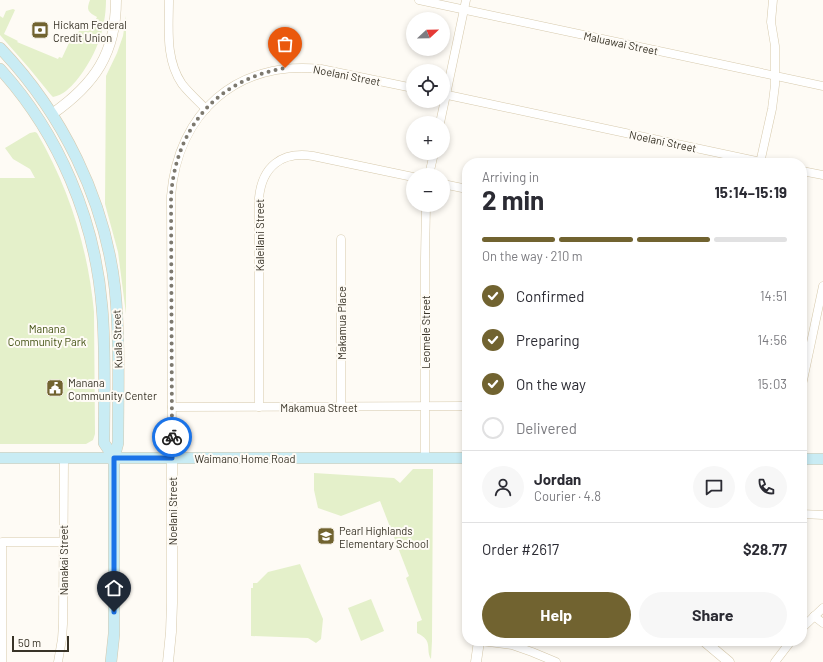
<!DOCTYPE html>
<meta charset="utf-8">
<style>
:root{--surface:#fff;--page:#f7f7f7;--text:#2b2b33;--muted:#7c7c81;--line:#e1e1e2;--accent:#716330}
body{margin:0;font-family:Barlow,sans-serif;background:var(--page);color:var(--text);height:100vh;display:flex;flex-direction:column;font-size:15px;white-space:nowrap}
*{box-sizing:border-box;margin:0}
p{font-size:13px;color:var(--muted)}
.icon{flex:none;width:22px;height:22px;fill:none;stroke:currentColor;stroke-width:2;stroke-linecap:round;stroke-linejoin:round}
.map{position:relative;flex:1;overflow:hidden}
.drawer{position:absolute;left:462px;top:158px;width:345px;height:488px;display:flex;flex-direction:column;background:var(--surface);border-radius:16px;box-shadow:0 2px 6px #0003}
.drawer>*{flex:none}
.needle{width:26px;rotate:68deg}
.buttons{position:absolute;left:406px;top:12px;display:grid;gap:8px}
.buttons a{display:grid;place-items:center;width:44px;height:44px;border-radius:50%;background:var(--surface);box-shadow:0 2px 6px #0003;font-size:20px}
.scale{position:absolute;left:12px;bottom:10px;width:57px;box-sizing:border-box;padding-left:4px;border:2px solid #383327;border-top:0;font-size:11px;line-height:14px;white-space:nowrap;color:#383327;-webkit-text-stroke:3px #fefbf5;paint-order:stroke}
.pin{position:absolute;display:grid;place-items:center;width:34px;height:34px;color:#fff;margin:-41px -17px;border-radius:50% 50% 50% 0;rotate:-45deg;box-shadow:0 0 4px #0007}
.pin .icon{rotate:45deg}
.courier{position:absolute;display:grid;place-items:center;width:40px;height:40px;margin:-20px;border:3px solid #1a73e8;border-radius:50%;background:#fff;color:#222;box-shadow:0 1px 5px #0007}
.overview em{font-style:normal;font-weight:700}
.overview div{display:flex;flex-direction:column-reverse}
.overview{display:flex;align-items:center;justify-content:space-between;height:68px;padding:0 20px}
h1{font-size:26px;font-weight:700;line-height:30px}
.bar{display:grid;grid-template-columns:repeat(4,1fr);gap:6px 4px;align-content:center;height:48px;padding:0 20px}
.bar i{height:5px;border-radius:3px;background:var(--line)}
.bar .selected{background:var(--accent)}
.bar p{grid-column:span 4}
.line{display:flex;align-items:center;gap:10px;padding:0 20px;border-top:1px solid var(--line)}
.line div{flex:1}
.round{display:grid;place-items:center;flex:none;width:42px;height:42px;border-radius:21px;background:var(--page)}
ol{padding:0 20px;list-style:none}
li{display:flex;align-items:center;gap:12px;height:44px}
li p{margin-inline-start:auto}
li .icon{padding:4px;border-radius:50%;background:var(--accent);color:#fff;stroke-width:4}
li:last-child{color:var(--muted)}
li i{width:22px;height:22px;border:2px solid var(--line);border-radius:50%}
.primary-button{display:flex;gap:8px;margin-top:auto;padding:8px 20px}
.primary-button a{flex:1;height:46px;border-radius:24px;background:var(--accent);color:#fff;font-size:16px;font-weight:700;line-height:46px;text-align:center}
.primary-button a+a{background:var(--page);color:var(--text)}
.map>svg:first-child{display:block}
.green{fill:#e4f0ca}
.lines{fill:none;stroke-linecap:round;stroke-linejoin:round}
.minor-casing{stroke:#d6c9ac;stroke-width:9}
.tertiary-casing{stroke:#d6c9ac;stroke-width:11}
.secondary-casing{stroke:#d6c9ac;stroke-width:12}
.minor{stroke:#fff;stroke-width:8}
.tertiary{stroke:#fff;stroke-width:10}
.secondary{stroke:#c9ecf4;stroke-width:11}
.done{stroke:#7d796f;stroke-width:4;stroke-dasharray:0 7.2}
.route{stroke:#1a73e8;stroke-width:5}
.labels{text-anchor:middle;dominant-baseline:central;stroke-width:4;stroke-linejoin:round;paint-order:stroke}
.poi-label{font-size:11px;fill:#383327;stroke:#fefbf5;text-anchor:start}
.street-label{font-size:11px;fill:#383327;stroke:#fefbf5}
.park-label{font-size:11px;fill:#3f4e0e;stroke:#fefbf5}
</style>
<div class="map">
<svg width="823" height="662" viewBox="0 0 823 662">
<rect width="100%" height="100%" fill="#fefbf5"/>
<g class="green">
<path d="M90,0H106C106,30 95,58 76,81C70,88 63,95 53,97L51,95L29,68L0,35V16L3,18L6,11L13,9L15,10L4,34L18,41L17,42L58,59L59,57L62,58L74,32L78,33L83,23L92,27L97,17C88,12 86,10 90,0Z"/>
<path d="M126,16V314L118,252L105,204L106,76L117,53L123,36Z"/>
<path d="M35,132L37,133C69,188 88,248 94,312L95,434L93,440L86,444H0V178H35L30,169L13,159L5,148L30,133Z"/>
<path d="M413,469H433L432,641L431,659C425,649 434,641 417,633V622L422,620L406,578L409,576L380,501L341,516L318,508L314,490V473L394,478L400,483Z"/>
<path d="M300,564L323,619L321,639L316,643L308,638L251,636V588H253V583H257L268,572Z"/>
<path d="M371,599L384,631L361,641L348,608Z"/>
</g>
<g class="lines">
<defs>
<g id="minor">
<path d="M169,0C169,28 165,59 182,84C189,93 198,101 206,109"/>
<path d="M419,0L823,86"/>
<path d="M443,94L766,163"/>
<path d="M440,123L466,0"/>
<path d="M760,163L772,109L775,85V46L771,22L773,0"/>
<path d="M802,171L823,175"/>
<path d="M429,175L434,153"/>
<path d="M443,184L467,189"/>
<path d="M341,239V406"/>
<path d="M802,385L823,286"/>
<path d="M172,407L467,406"/>
<path d="M259,407V198C262,167 281,151 313,156L413,177"/>
<path d="M172,458L171,196C178,112 237,60 321,69L413,88"/>
<path d="M425,458V259L426,205"/>
<path d="M802,514L823,515"/>
<path d="M814,616L823,623"/>
<path d="M802,628L823,608"/>
<path d="M481,641L512,645L532,652L556,662"/>
<path d="M2,662V542H63"/>
<path d="M58,662L62,639L63,624L64,458"/>
<path d="M775,662L791,641"/>
</g>
<g id="tertiary">
<path d="M52,114C95,84 116,53 116,0"/>
<path d="M704,641L729,662"/>
<path d="M168,662L171,632L172,603V458"/>
<path d="M476,662L479,641"/>
</g>
<g id="secondary">
<path d="M0,48C62,113 105,199 115,289C120,340 118,392 118,443L114,458V634L111,662"/>
<path d="M0,69C59,134 95,219 102,307C106,352 104,398 104,443L114,458"/>
<path d="M0,458H467"/>
<path d="M802,459H823"/>
</g>
</defs>
<use href="#minor" class="minor-casing"/>
<use href="#tertiary" class="tertiary-casing"/>
<use href="#secondary" class="secondary-casing"/>
<use href="#minor" class="minor"/>
<use href="#tertiary" class="tertiary"/>
<use href="#secondary" class="secondary"/>
</g>
<g class="lines">
<path class="done" d="M172,437L171,196C176,127 217,80 285,68"/>
<path class="route" d="M114,612V458H172V437"/>
</g>
<defs>
<symbol id="bank-square" viewBox="-11 -11 22 22"><rect x="-9" y="-9" width="18" height="18" rx="4" fill="#716330" stroke="#fefbf5"/><path d="M-6-4H6V4H-6ZM0-2.3a2.3 2.3 0 1 0 0 4.6a2.3 2.3 0 1 0 0-4.6Z" fill="#fff"/></symbol>
<symbol id="civic-square" viewBox="-11 -11 22 22"><rect x="-9" y="-9" width="18" height="18" rx="4" fill="#716330" stroke="#fefbf5"/><path d="M-.6-6.5H3V-4.5H.6V-3L4-1V1h2V6H-6V1h2V-1L-.6-3ZM-1.2 2.5V6h2.4V2.5Z" fill="#fff"/></symbol>
<symbol id="school-square" viewBox="-11 -11 22 22"><rect x="-9" y="-9" width="18" height="18" rx="4" fill="#716330" stroke="#fefbf5"/><path d="M0-5L7-2L0 1L-7-2ZM-4 1L0 2.5L4 1V4Q0 6-4 4Z" fill="#fff"/></symbol>
</defs>
<g fill-rule="evenodd">
<use href="#bank-square" x="30" y="20" width="20" height="20"/>
<use href="#civic-square" x="45" y="378" width="20" height="20"/>
<use href="#school-square" x="316" y="526" width="20" height="20"/>
</g>
<g class="labels">
<g class="poi-label">
<text x="53" y="24">Hickam Federal<tspan x="53" dy="13">Credit Union</tspan></text>
<text x="68" y="382">Manana<tspan x="68" dy="13">Community Center</tspan></text>
<text x="339" y="530">Pearl Highlands<tspan x="339" dy="13">Elementary School</tspan></text>
</g>
<g class="street-label">
<text transform="translate(621 43) rotate(12)">Maluawai Street</text>
<text transform="translate(347 75) rotate(11)">Noelani Street</text>
<text transform="translate(663 141) rotate(12)">Noelani Street</text>
<text transform="translate(259 235) rotate(-90)">Kaleilani Street</text>
<text transform="translate(341 323) rotate(-90)">Makamua Place</text>
<text transform="translate(425 332) rotate(-90)">Leomele Street</text>
<text transform="translate(117 339) rotate(-92)">Kuala Street</text>
<text x="319" y="407">Makamua Street</text>
<text x="245" y="458">Waimano Home Road</text>
<text transform="translate(172 511) rotate(-90)">Noelani Street</text>
<text transform="translate(63 560) rotate(-90)">Nanakai Street</text>
</g>
<g class="park-label">
<text x="47" y="328">Manana<tspan x="47" dy="13">Community Park</tspan></text>
</g>
</g>
</svg>
<div class="buttons">
<a><svg class="needle" viewBox="-14 -14 28 28"><path d="M0-13l5 13h-10z" fill="#e53935"/><path d="M0 13l5-13h-10z" fill="#7c7c81"/></svg></a>
<a><svg class="icon" aria-label="locate" viewBox="0 0 24 24"><circle cx="12" cy="12" r="6"/><path d="M12 2v4M12 18v4M2 12h4M18 12h4"/></svg></a>
<a>+</a>
<a>−</a>
</div>
<div class="scale">50 m</div>
<div class="pin" style="left:285px;top:68px;background:#ea580c"><svg class="icon" aria-label="bag" viewBox="0 0 24 24"><path d="M5 8h14l-1 12H6zM9 8a3 3 0 0 1 6 0"/></svg></div>
<div class="pin" style="left:114px;top:612px;background:#1f2937"><svg class="icon" aria-label="home" viewBox="0 0 24 24"><path d="M3 11l9-7 9 7M6 9v11h12V9"/></svg></div>
<div class="courier" style="left:172px;top:437px"><svg class="icon" aria-label="bike" viewBox="0 0 24 24"><circle cx="6" cy="16" r="4"/><circle cx="18" cy="16" r="4"/><path d="M6 16l4-8h5l3 8M10 8l3 8H6M13 5h3"/></svg></div>
<section class="drawer">
<div class="overview"><div><h1>2 min</h1><p>Arriving in</p></div><em>15:14–15:19</em></div>
<div class="bar"><i class="selected"></i><i class="selected"></i><i class="selected"></i><i></i><p>On the way · 210 m</p></div>
<ol>
<li><svg class="icon" aria-label="check" viewBox="0 0 24 24"><path d="M5 12l5 5 9-10"/></svg>Confirmed<p>14:51</p></li>
<li><svg class="icon" aria-label="check" viewBox="0 0 24 24"><path d="M5 12l5 5 9-10"/></svg>Preparing<p>14:56</p></li>
<li><svg class="icon" aria-label="check" viewBox="0 0 24 24"><path d="M5 12l5 5 9-10"/></svg>On the way<p>15:03</p></li>
<li><i></i>Delivered</li>
</ol>
<div class="line" style="height:72px"><a class="round"><svg class="icon" aria-label="person" viewBox="0 0 24 24"><circle cx="12" cy="8" r="4"/><path d="M4 21q1-7 8-7t8 7"/></svg></a><div><b>Jordan</b><p>Courier · 4.8</p></div><a class="round"><svg class="icon" aria-label="chat" viewBox="0 0 24 24"><path d="M4 5h16v11H9l-5 4z"/></svg></a><a class="round"><svg class="icon" aria-label="phone" viewBox="0 0 24 24"><path d="M5 4h4l2 5-3 2q2 4 5 5l2-3 5 2v4C11 20 4 13 5 4z"/></svg></a></div>
<div class="line" style="height:52px"><div>Order #2617</div><b>$28.77</b></div>
<div class="primary-button"><a>Help</a><a>Share</a></div>
</section>
</div>
